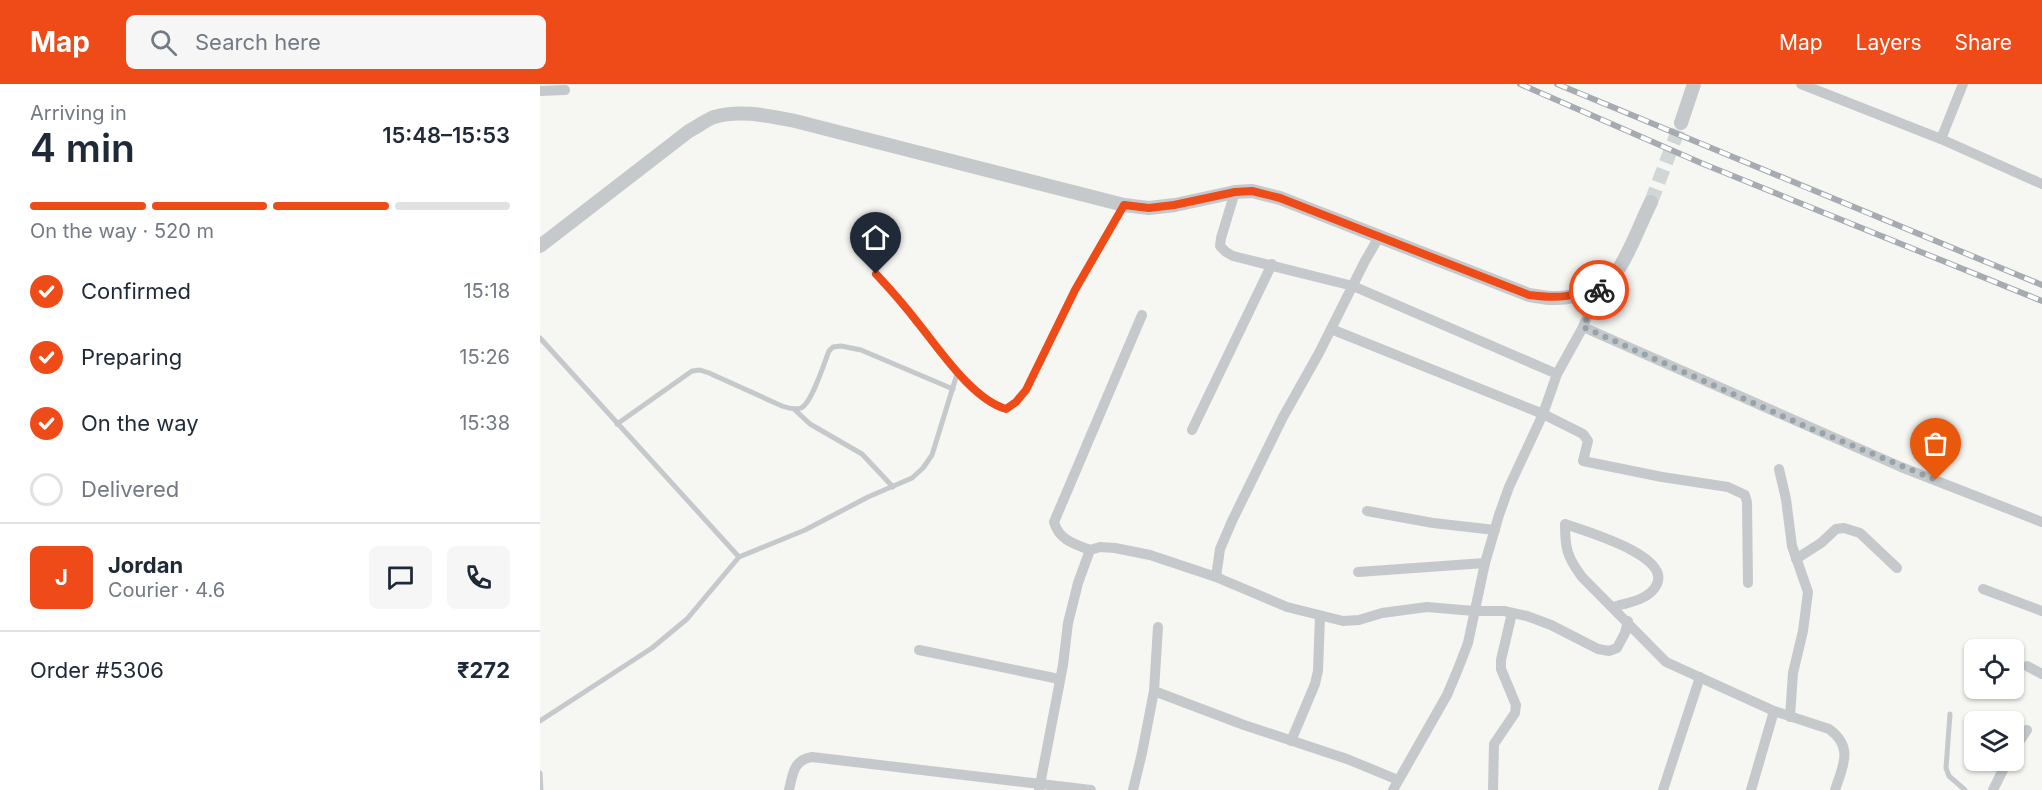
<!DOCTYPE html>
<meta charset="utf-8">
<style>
:root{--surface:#fff;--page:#f6f6f7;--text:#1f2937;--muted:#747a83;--line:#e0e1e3;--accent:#ef4b18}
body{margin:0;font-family:Inter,sans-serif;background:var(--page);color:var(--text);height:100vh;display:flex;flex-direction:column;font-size:22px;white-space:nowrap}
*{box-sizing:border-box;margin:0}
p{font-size:20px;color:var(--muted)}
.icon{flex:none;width:33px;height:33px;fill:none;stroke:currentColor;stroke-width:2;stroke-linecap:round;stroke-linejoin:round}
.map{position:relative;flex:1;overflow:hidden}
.panel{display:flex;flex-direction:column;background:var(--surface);width:540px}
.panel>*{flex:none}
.tools{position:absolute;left:1424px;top:555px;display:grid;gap:12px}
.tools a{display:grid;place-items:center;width:60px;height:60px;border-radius:9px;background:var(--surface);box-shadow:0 2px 4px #0004;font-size:30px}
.pin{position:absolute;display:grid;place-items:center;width:51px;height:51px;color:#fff;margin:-62px -26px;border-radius:50% 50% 50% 0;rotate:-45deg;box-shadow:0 0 6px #0007}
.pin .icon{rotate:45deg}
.courier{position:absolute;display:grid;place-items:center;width:60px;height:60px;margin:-30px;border:4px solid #ef4b18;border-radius:50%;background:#fff;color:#222;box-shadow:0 2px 8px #0007}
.head em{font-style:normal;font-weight:600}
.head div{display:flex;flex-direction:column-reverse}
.head{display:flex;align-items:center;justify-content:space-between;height:102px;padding:0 30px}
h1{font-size:39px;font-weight:600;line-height:45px}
.bar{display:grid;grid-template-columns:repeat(4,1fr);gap:9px 6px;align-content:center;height:72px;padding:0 30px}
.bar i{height:8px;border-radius:4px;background:var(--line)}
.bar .current{background:var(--accent)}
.bar p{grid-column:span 4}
.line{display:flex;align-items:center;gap:15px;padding:0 30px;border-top:2px solid var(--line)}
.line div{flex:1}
.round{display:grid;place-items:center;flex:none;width:63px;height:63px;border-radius:9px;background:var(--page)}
ol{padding:0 30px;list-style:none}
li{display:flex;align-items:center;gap:18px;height:66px}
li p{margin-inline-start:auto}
li .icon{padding:6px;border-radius:50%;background:var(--accent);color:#fff;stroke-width:4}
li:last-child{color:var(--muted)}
li i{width:33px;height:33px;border:3px solid var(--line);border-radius:50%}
header{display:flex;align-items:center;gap:36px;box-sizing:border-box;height:84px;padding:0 30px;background:var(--accent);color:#fff}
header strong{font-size:28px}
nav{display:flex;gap:33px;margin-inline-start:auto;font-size:21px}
.search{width:420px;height:54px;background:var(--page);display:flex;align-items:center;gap:15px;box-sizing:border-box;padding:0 21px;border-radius:9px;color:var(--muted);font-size:22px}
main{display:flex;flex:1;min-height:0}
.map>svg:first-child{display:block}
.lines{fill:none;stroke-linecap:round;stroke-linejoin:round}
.tertiary-tunnel{stroke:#d1d6d7;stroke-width:14;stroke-dasharray:14 7;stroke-linecap:butt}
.service{stroke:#c5c9cc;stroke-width:5}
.minor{stroke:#c5c9cc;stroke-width:10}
.tertiary{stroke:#c5c9cc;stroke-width:14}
.rail-casing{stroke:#a5abb1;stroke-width:6}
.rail{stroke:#fff;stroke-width:4;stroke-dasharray:11;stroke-linecap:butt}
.done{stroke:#96a3ab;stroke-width:6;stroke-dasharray:0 10.8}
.route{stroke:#ef4b18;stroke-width:8}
</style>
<header>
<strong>Map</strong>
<div class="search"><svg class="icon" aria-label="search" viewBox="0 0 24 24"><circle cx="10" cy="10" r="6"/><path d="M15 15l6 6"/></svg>Search here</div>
<nav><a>Map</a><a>Layers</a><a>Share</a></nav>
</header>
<main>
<section class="panel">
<div class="head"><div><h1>4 min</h1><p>Arriving in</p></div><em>15:48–15:53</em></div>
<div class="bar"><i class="current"></i><i class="current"></i><i class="current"></i><i></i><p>On the way · 520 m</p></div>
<ol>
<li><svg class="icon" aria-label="check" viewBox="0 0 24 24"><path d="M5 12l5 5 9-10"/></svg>Confirmed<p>15:18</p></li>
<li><svg class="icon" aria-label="check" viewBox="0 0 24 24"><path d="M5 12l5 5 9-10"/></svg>Preparing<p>15:26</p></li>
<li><svg class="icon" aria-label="check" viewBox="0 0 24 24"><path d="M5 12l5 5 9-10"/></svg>On the way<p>15:38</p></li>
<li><i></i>Delivered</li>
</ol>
<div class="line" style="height:108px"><b class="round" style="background:var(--accent);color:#fff">J</b><div><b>Jordan</b><p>Courier · 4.6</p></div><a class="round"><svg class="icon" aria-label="chat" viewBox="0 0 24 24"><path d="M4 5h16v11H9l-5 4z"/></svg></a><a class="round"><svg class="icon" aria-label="phone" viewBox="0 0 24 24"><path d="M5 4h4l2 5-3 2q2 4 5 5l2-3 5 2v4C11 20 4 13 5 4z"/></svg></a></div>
<div class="line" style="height:78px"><div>Order #5306</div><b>₹272</b></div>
</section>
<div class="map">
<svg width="1502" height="706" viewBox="0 0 1502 706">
<rect width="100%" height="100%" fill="#f6f6f2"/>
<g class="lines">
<path class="tertiary-tunnel" d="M1111,118L1141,39"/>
<g class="service">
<path d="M336,191C352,208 367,225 381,243C402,269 432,316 466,325L476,318L486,306L535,206L583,123"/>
<path d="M0,254L199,473"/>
<path d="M254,325L270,340L322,370L353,403"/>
<path d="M77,340L152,287L160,286L169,289L242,322C248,324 255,326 261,324C272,319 284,279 289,267L293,263L301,262L321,266L413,305"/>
<path d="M1410,630L1406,684L1409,692L1425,706"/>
<path d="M0,637L112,564L147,535L199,473L265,446L328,413L372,394L383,384L392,371L417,290"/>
<path d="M0,689L1,706"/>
</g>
<g class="minor">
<path d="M1261,0L1401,55L1502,100"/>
<path d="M0,7L25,6"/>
<path d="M1401,55L1423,0"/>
<path d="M695,108L681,154L680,162L686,168L693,172L813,202L1017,290"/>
<path d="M1060,202L1043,243L1017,290L1003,330L1043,350L1048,357L1043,377L1122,393L1188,403L1205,411L1207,418L1208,499"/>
<path d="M1043,243L1361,383L1502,438"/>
<path d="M791,245L1003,330L969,403L959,431L945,479L928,559L918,585L907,611L853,706"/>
<path d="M652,346L732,180"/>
<path d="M1239,385L1246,415L1252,462L1268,508L1263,547L1253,589L1250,633"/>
<path d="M827,427L893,439L955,446"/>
<path d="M550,466C534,460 519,456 514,438L602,231"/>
<path d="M1256,475L1281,459L1296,445L1304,444L1320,449L1357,484"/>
<path d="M818,488L945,479"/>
<path d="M676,493L680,465L692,437L743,333L779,269L825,177L839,153"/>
<path d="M1443,505L1502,527"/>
<path d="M1073,523C1082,520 1091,519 1100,515C1107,512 1114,507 1117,500C1130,471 1044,447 1025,440C1025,464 1027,473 1042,493L1126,578L1234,627L1289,645C1314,663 1303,682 1295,706"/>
<path d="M379,566L519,595"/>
<path d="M1487,582L1502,590"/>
<path d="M614,607L704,641L807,675L858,696"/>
<path d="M751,657L775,600L778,587L780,532"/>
<path d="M1473,667L1487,646"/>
<path d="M249,706C253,690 253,676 272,673L551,706"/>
<path d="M499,706L523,581L528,539L538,499L550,466L560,463L575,464L610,471L676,493L747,523L803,537L819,536L842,529L887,523L934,527H964L987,532L1011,541L1058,565L1069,567L1077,564L1085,549L1088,537"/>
<path d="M593,706L602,669L614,607L618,543"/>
<path d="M953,706L954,660L975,629L976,621L961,585V576L972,529"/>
<path d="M1123,706L1160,593"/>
<path d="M1211,706L1234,627"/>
<path d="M1453,706L1468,676"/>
</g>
<g class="tertiary">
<path d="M1141,39L1154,0"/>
<path d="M0,162L149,47C157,43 166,36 174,33C200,25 229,32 255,37L584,121L609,124L635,121L695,108L712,107L740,114L989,211C997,212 1005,214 1013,214C1037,215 1068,203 1081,181C1093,161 1101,138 1111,118"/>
</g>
<defs>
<g id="rail">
<path d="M980,0L1161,79L1502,217"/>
<path d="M1017,0L1502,201"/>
</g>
</defs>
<use href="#rail" class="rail-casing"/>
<use href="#rail" class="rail"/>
</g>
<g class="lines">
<path class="done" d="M1059,206L1043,243L1265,342L1396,396"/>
<path class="route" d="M336,190C351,206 365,222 378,239C400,266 432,315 466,325L476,318L486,306L535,206L584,121L609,124L634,121L695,108L712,107L740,114L989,211C1021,215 1031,213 1060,202L1059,206"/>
</g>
</svg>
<div class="tools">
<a><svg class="icon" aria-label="locate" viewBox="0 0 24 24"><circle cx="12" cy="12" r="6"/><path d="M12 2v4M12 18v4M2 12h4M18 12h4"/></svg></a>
<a><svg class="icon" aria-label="layers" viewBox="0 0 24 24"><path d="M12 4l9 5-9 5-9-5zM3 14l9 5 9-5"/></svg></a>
</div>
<div class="pin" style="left:1396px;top:396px;background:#ea580c"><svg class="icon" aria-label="bag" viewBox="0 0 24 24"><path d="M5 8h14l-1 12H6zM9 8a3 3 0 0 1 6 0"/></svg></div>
<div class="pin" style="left:336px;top:190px;background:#1f2937"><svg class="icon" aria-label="home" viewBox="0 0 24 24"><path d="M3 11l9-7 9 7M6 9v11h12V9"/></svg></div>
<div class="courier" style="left:1059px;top:206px"><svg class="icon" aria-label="bike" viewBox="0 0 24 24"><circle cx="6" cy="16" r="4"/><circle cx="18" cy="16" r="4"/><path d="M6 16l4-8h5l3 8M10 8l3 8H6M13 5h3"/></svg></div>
</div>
</main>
